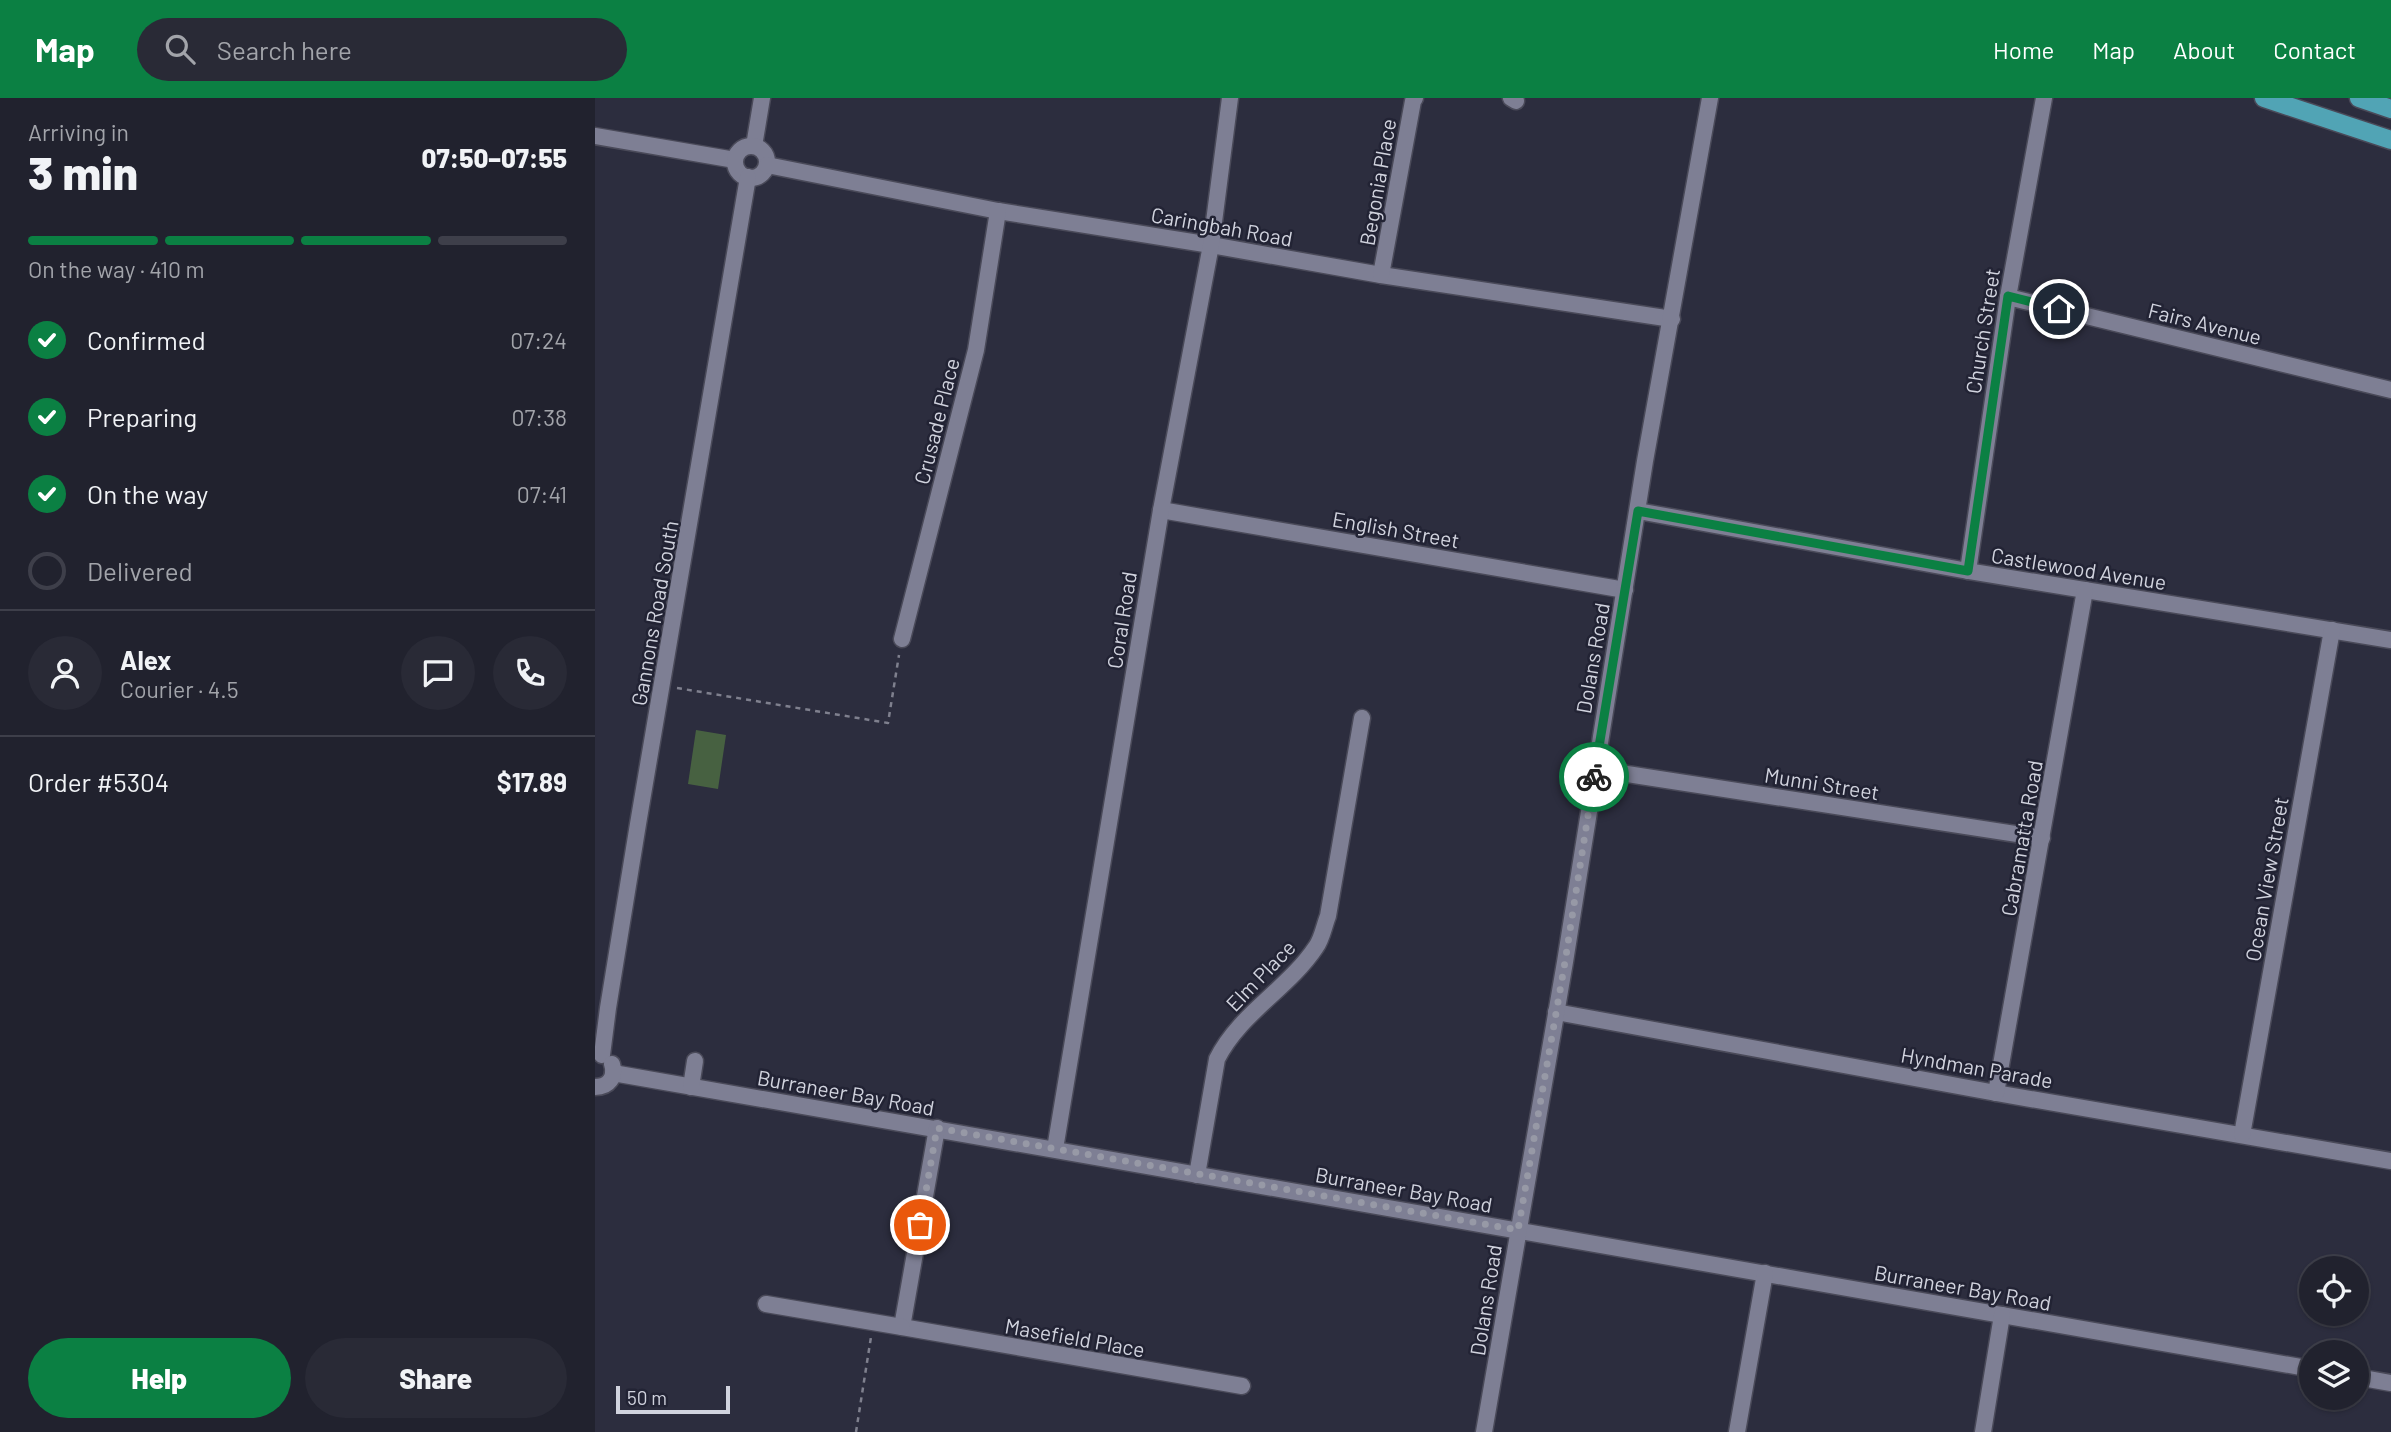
<!DOCTYPE html>
<meta charset="utf-8">
<style>
:root{--surface:#21222e;--page:#292a36;--text:#f1f3f6;--muted:#a2a4aa;--line:#3e3f4a;--accent:#0b8043}
body{margin:0;font-family:Barlow,sans-serif;background:var(--page);color:var(--text);height:100vh;display:flex;flex-direction:column;font-size:26px;white-space:nowrap}
*{box-sizing:border-box;margin:0}
p{font-size:23px;color:var(--muted)}
.icon{flex:none;width:38px;height:38px;fill:none;stroke:currentColor;stroke-width:2;stroke-linecap:round;stroke-linejoin:round}
.map{position:relative;flex:1;overflow:hidden}
.side{display:flex;flex-direction:column;background:var(--surface);width:595px}
.side>*{flex:none}
.fabs{position:absolute;left:1704px;top:1158px;display:grid;gap:14px}
.fabs a{display:grid;place-items:center;width:70px;height:70px;border-radius:50%;background:var(--surface);box-shadow:0 2px 5px #0004,0 0 0 2px var(--line);font-size:35px}
.scale{position:absolute;left:21px;bottom:18px;width:114px;box-sizing:border-box;padding-left:7px;border:4px solid #d1d3de;border-top:0;font-size:19px;line-height:24px;white-space:nowrap;color:#d1d3de;-webkit-text-stroke:5px #222334;paint-order:stroke}
.pin{position:absolute;display:grid;place-items:center;width:60px;height:60px;color:#fff;margin:-30px;border:4px solid #fff;border-radius:50%;box-shadow:0 2px 7px #0007}
.courier{position:absolute;display:grid;place-items:center;width:70px;height:70px;margin:-35px;border:5px solid #0b8043;border-radius:50%;background:#fff;color:#222;box-shadow:0 2px 9px #0007}
.overview em{font-style:normal;font-weight:800}
.overview div{display:flex;flex-direction:column-reverse}
.overview{display:flex;align-items:center;justify-content:space-between;height:119px;padding:0 28px}
h1{font-size:46px;font-weight:800;line-height:52px}
.bar{display:grid;grid-template-columns:repeat(4,1fr);gap:10px 7px;align-content:center;height:84px;padding:0 28px}
.bar i{height:9px;border-radius:5px;background:var(--line)}
.bar .selected{background:var(--accent)}
.bar p{grid-column:span 4}
.line{display:flex;align-items:center;gap:18px;padding:0 28px;border-top:2px solid var(--line)}
.line div{flex:1}
.round{display:grid;place-items:center;flex:none;width:74px;height:74px;border-radius:37px;background:var(--page)}
ol{padding:0 28px;list-style:none}
li{display:flex;align-items:center;gap:21px;height:77px}
li p{margin-inline-start:auto}
li .icon{padding:7px;border-radius:50%;background:var(--accent);color:#fff;stroke-width:4}
li:last-child{color:var(--muted)}
li i{width:38px;height:38px;border:4px solid var(--line);border-radius:50%}
.cta{display:flex;gap:14px;margin-top:auto;padding:14px 28px}
.cta a{flex:1;height:80px;border-radius:42px;background:var(--accent);color:#fff;font-size:28px;font-weight:800;line-height:80px;text-align:center}
.cta a+a{background:var(--page);color:var(--text)}
header{display:flex;align-items:center;gap:42px;box-sizing:border-box;height:98px;padding:0 35px;background:var(--accent);color:#fff}
header strong{font-size:33px}
nav{display:flex;gap:38px;margin-inline-start:auto;font-size:24px}
.search{width:490px;height:63px;background:var(--page);display:flex;align-items:center;gap:18px;box-sizing:border-box;padding:0 24px;border-radius:38px;color:var(--muted);font-size:26px}
main{display:flex;flex:1;min-height:0}
.map>svg:first-child{display:block}
.green{fill:#476141}
.lines{fill:none;stroke-linecap:round;stroke-linejoin:round}
.minor-casing{stroke:#4a4a59;stroke-width:19}
.major-casing{stroke:#4a4a59;stroke-width:21}
.path{stroke:#7f808e;stroke-width:2.5;stroke-dasharray:5 5;stroke-linecap:butt}
.minor{stroke:#7e7f94;stroke-width:16}
.major{stroke:#51a4b5;stroke-width:18}
.done{stroke:#9799a6;stroke-width:7;stroke-dasharray:0 12.6}
.route{stroke:#0b8043;stroke-width:9}
.labels{text-anchor:middle;dominant-baseline:central;stroke-width:5;stroke-linejoin:round;paint-order:stroke}
.street-label{font-size:21px;fill:#d1d3de;stroke:#222334}
</style>
<header>
<strong>Map</strong>
<div class="search"><svg class="icon" aria-label="search" viewBox="0 0 24 24"><circle cx="10" cy="10" r="6"/><path d="M15 15l6 6"/></svg>Search here</div>
<nav><a>Home</a><a>Map</a><a>About</a><a>Contact</a></nav>
</header>
<main>
<section class="side">
<div class="overview"><div><h1>3 min</h1><p>Arriving in</p></div><em>07:50–07:55</em></div>
<div class="bar"><i class="selected"></i><i class="selected"></i><i class="selected"></i><i></i><p>On the way · 410 m</p></div>
<ol>
<li><svg class="icon" aria-label="check" viewBox="0 0 24 24"><path d="M5 12l5 5 9-10"/></svg>Confirmed<p>07:24</p></li>
<li><svg class="icon" aria-label="check" viewBox="0 0 24 24"><path d="M5 12l5 5 9-10"/></svg>Preparing<p>07:38</p></li>
<li><svg class="icon" aria-label="check" viewBox="0 0 24 24"><path d="M5 12l5 5 9-10"/></svg>On the way<p>07:41</p></li>
<li><i></i>Delivered</li>
</ol>
<div class="line" style="height:126px"><a class="round"><svg class="icon" aria-label="person" viewBox="0 0 24 24"><circle cx="12" cy="8" r="4"/><path d="M4 21q1-7 8-7t8 7"/></svg></a><div><b>Alex</b><p>Courier · 4.5</p></div><a class="round"><svg class="icon" aria-label="chat" viewBox="0 0 24 24"><path d="M4 5h16v11H9l-5 4z"/></svg></a><a class="round"><svg class="icon" aria-label="phone" viewBox="0 0 24 24"><path d="M5 4h4l2 5-3 2q2 4 5 5l2-3 5 2v4C11 20 4 13 5 4z"/></svg></a></div>
<div class="line" style="height:91px"><div>Order #5304</div><b>$17.89</b></div>
<div class="cta"><a>Help</a><a>Share</a></div>
</section>
<div class="map">
<svg width="1796" height="1334" viewBox="0 0 1796 1334">
<rect width="100%" height="100%" fill="#2c2d3e"/>
<path class="green" d="M101,632L131,637L123,691L93,686Z"/>
<g class="lines">
<defs>
<g id="minor">
<path d="M916,0L921,3"/>
<path d="M0,38L140,62"/>
<path d="M159,48L167,0"/>
<circle cx="156" cy="64" r="16"/>
<path d="M172,67L403,113L616,147L786,177L1077,221"/>
<path d="M786,177L818,3L820,0"/>
<path d="M1413,199L1796,292"/>
<path d="M566,412L1030,492"/>
<path d="M1043,413L1373,473L1796,542"/>
<path d="M1373,473L1413,199L1449,0"/>
<path d="M307,541L381,252L403,113"/>
<path d="M1000,671L1447,740"/>
<path d="M961,914L1401,995L1796,1063"/>
<path d="M7,957L13,910L43,726L153,79"/>
<path d="M18,975L1717,1271"/>
<path d="M0,989C14,989 21,979 17,966"/>
<path d="M96,989L100,963"/>
<path d="M1401,995L1490,492"/>
<path d="M342,1030L307,1229L647,1288"/>
<path d="M1647,1037L1737,532"/>
<path d="M460,1051L566,412L616,147L635,0"/>
<path d="M602,1077L622,961C645,915 693,891 721,849C727,841 729,828 733,818L767,620"/>
<path d="M171,1206L307,1229"/>
<path d="M1762,1279L1796,1285"/>
<path d="M889,1334L970,864L1050,363L1115,0"/>
<path d="M1142,1334L1170,1175"/>
<path d="M1388,1334L1407,1217"/>
</g>
<g id="major">
<path d="M1669,0L1796,42"/>
<path d="M1764,0L1796,11"/>
</g>
</defs>
<use href="#minor" class="minor-casing"/>
<use href="#major" class="major-casing"/>
<g class="path">
<path d="M82,590L293,625L304,557"/>
<path d="M261,1334L276,1239"/>
</g>
<use href="#minor" class="minor"/>
<use href="#major" class="major"/>
</g>
<g class="lines">
<path class="done" d="M325,1127L342,1030L923,1132L970,864L999,679"/>
<path class="route" d="M999,679L1043,413L1373,473L1413,198L1464,211"/>
</g>
<g class="labels">
<g class="street-label">
<text transform="translate(782 84) rotate(-80)">Begonia Place</text>
<text transform="translate(627 128) rotate(10)">Caringbah Road</text>
<text transform="translate(1610 225) rotate(14)">Fairs Avenue</text>
<text transform="translate(1387 233) rotate(-81)">Church Street</text>
<text transform="translate(341 323) rotate(-76)">Crusade Place</text>
<text transform="translate(801 431) rotate(10)">English Street</text>
<text transform="translate(1484 470) rotate(9)">Castlewood Avenue</text>
<text transform="translate(59 515) rotate(-80)">Gannons Road South</text>
<text transform="translate(526 522) rotate(-81)">Coral Road</text>
<text transform="translate(997 560) rotate(-80)">Dolans Road</text>
<text transform="translate(1227 685) rotate(9)">Munni Street</text>
<text transform="translate(1426 740) rotate(-80)">Cabramatta Road</text>
<text transform="translate(1671 781) rotate(-80)">Ocean View Street</text>
<text transform="translate(665 877) rotate(-46)">Elm Place</text>
<text transform="translate(1382 969) rotate(10)">Hyndman Parade</text>
<text transform="translate(251 994) rotate(10)">Burraneer Bay Road</text>
<text transform="translate(809 1091) rotate(10)">Burraneer Bay Road</text>
<text transform="translate(1368 1189) rotate(10)">Burraneer Bay Road</text>
<text transform="translate(890 1202) rotate(-81)">Dolans Road</text>
<text transform="translate(480 1239) rotate(10)">Masefield Place</text>
</g>
</g>
</svg>
<div class="fabs">
<a><svg class="icon" aria-label="locate" viewBox="0 0 24 24"><circle cx="12" cy="12" r="6"/><path d="M12 2v4M12 18v4M2 12h4M18 12h4"/></svg></a>
<a><svg class="icon" aria-label="layers" viewBox="0 0 24 24"><path d="M12 4l9 5-9 5-9-5zM3 14l9 5 9-5"/></svg></a>
</div>
<div class="scale">50 m</div>
<div class="pin" style="left:325px;top:1127px;background:#ea580c"><svg class="icon" aria-label="bag" viewBox="0 0 24 24"><path d="M5 8h14l-1 12H6zM9 8a3 3 0 0 1 6 0"/></svg></div>
<div class="pin" style="left:1464px;top:211px;background:#1f2937"><svg class="icon" aria-label="home" viewBox="0 0 24 24"><path d="M3 11l9-7 9 7M6 9v11h12V9"/></svg></div>
<div class="courier" style="left:999px;top:679px"><svg class="icon" aria-label="bike" viewBox="0 0 24 24"><circle cx="6" cy="16" r="4"/><circle cx="18" cy="16" r="4"/><path d="M6 16l4-8h5l3 8M10 8l3 8H6M13 5h3"/></svg></div>
</div>
</main>
